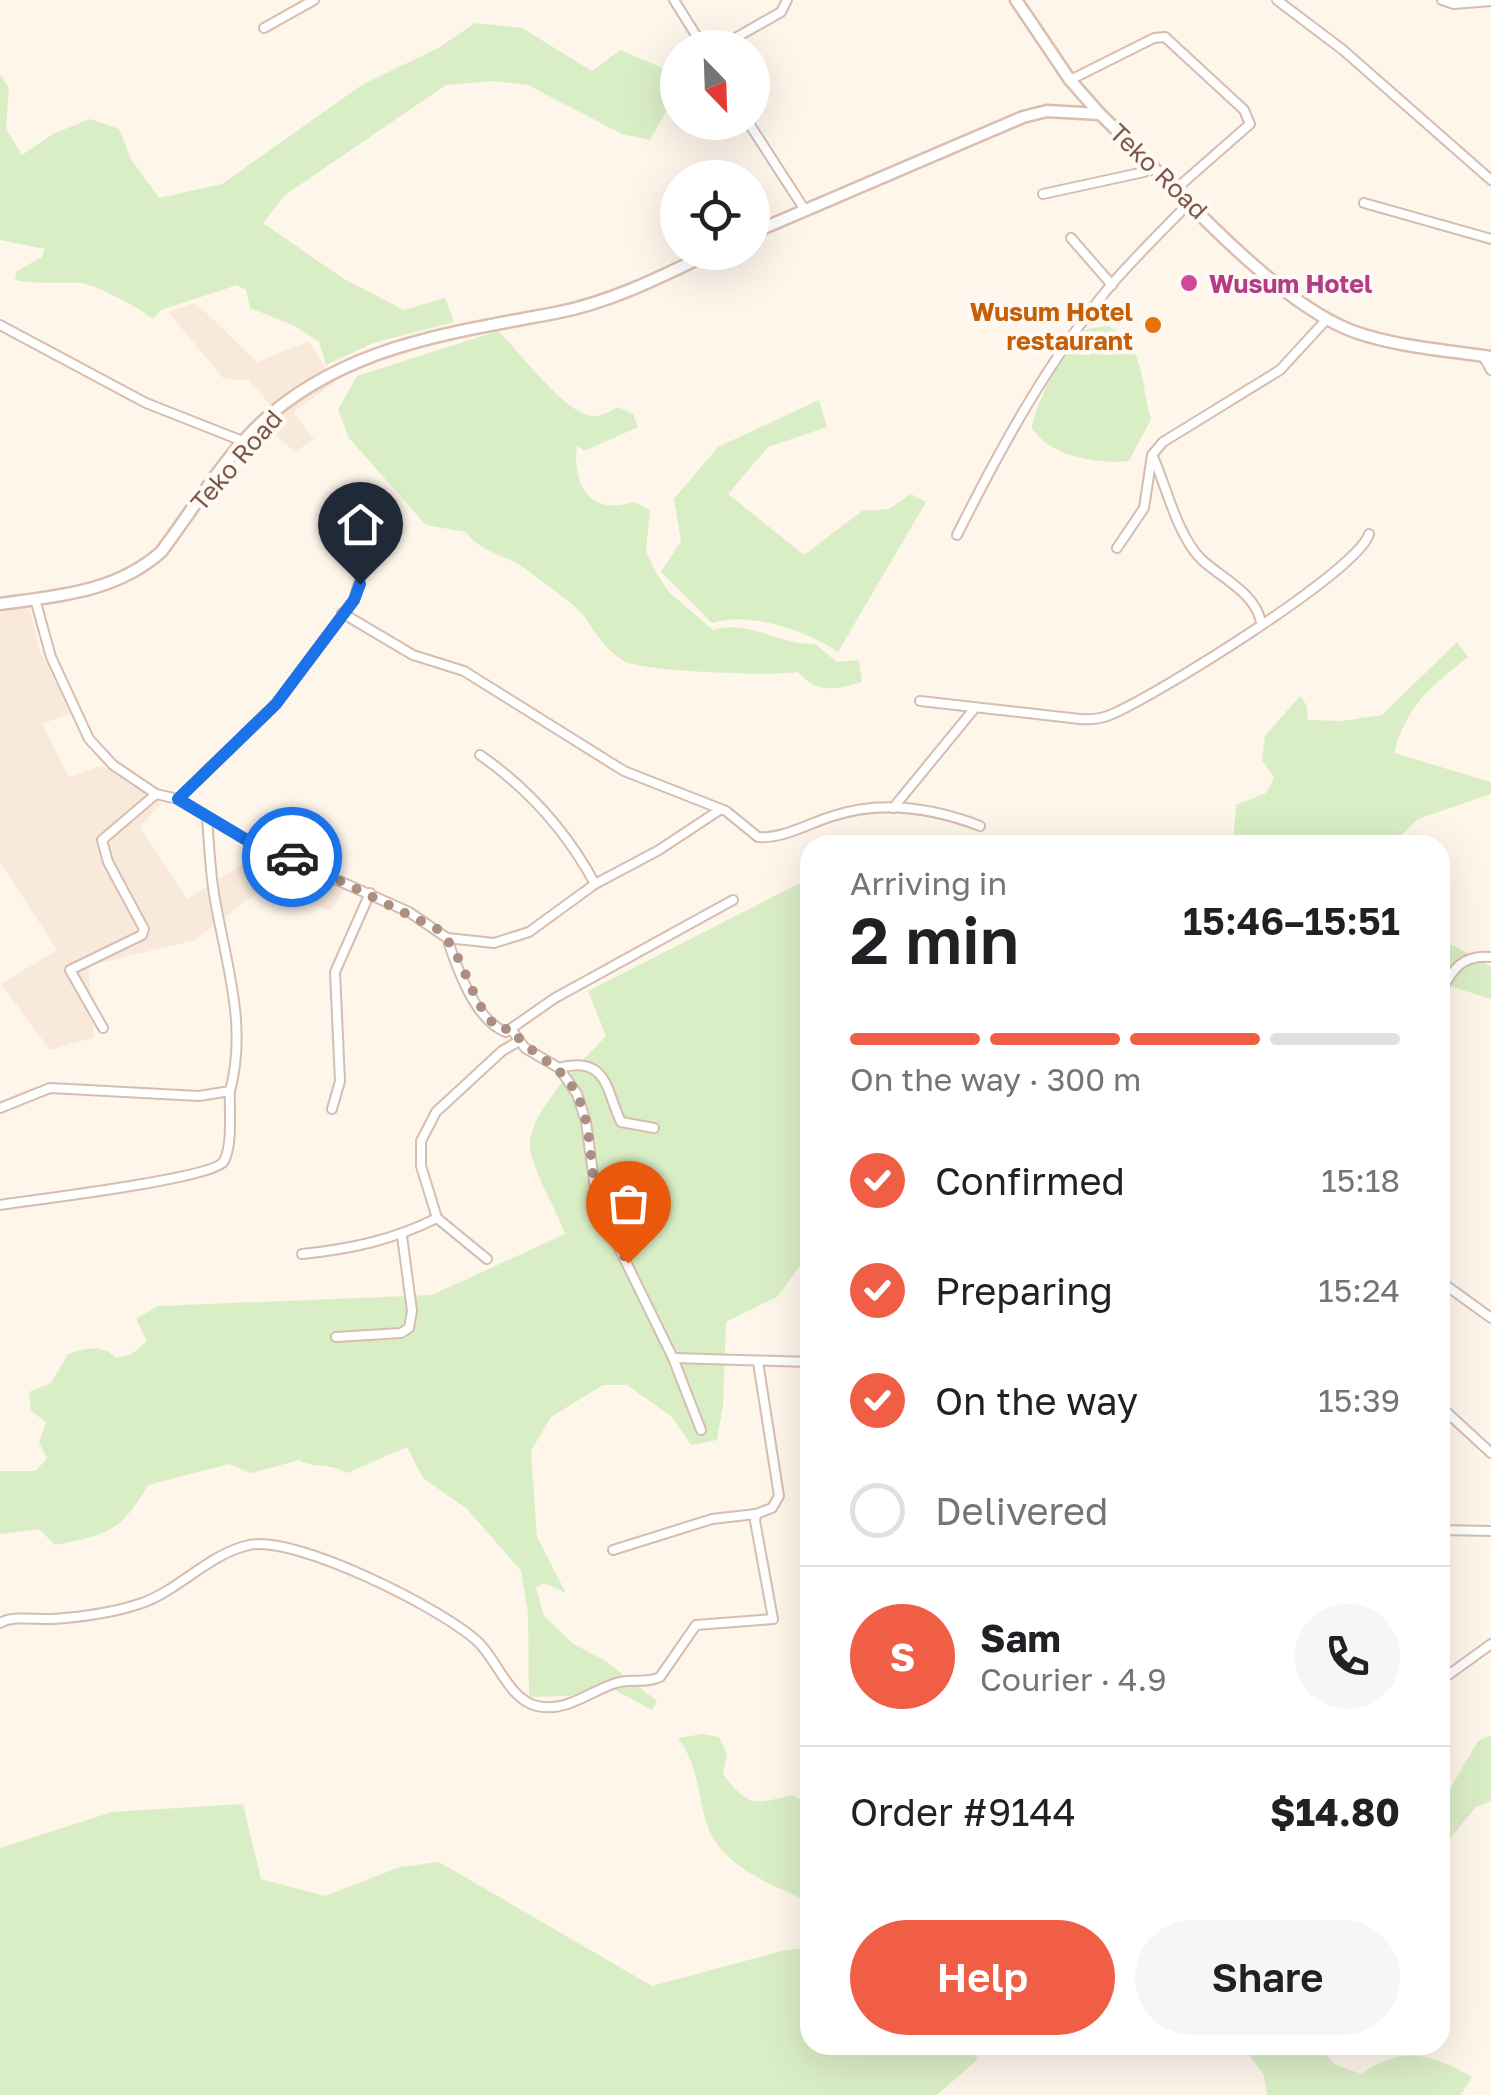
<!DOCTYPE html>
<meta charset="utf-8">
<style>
:root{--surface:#fff;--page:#f6f6f6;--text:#202124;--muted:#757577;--line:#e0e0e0;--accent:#f15e46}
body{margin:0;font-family:"Golos Text",sans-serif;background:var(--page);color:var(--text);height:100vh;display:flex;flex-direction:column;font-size:38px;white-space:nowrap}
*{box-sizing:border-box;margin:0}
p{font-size:32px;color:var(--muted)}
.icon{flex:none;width:55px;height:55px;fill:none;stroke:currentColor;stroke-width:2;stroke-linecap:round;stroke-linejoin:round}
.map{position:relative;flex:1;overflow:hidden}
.side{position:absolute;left:800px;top:835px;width:650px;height:1220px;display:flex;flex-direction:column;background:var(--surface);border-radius:30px;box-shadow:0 10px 40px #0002}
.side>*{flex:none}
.needle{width:65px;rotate:157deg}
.buttons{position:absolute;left:660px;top:30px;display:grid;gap:20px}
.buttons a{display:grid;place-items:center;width:110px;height:110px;border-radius:50%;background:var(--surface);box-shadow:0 10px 40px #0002;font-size:50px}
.pin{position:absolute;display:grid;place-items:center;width:85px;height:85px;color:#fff;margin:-102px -42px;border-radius:50% 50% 50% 0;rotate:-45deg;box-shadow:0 0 10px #0007}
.pin .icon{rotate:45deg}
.courier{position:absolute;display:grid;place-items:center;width:100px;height:100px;margin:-50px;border:8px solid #1a73e8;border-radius:50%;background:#fff;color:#222;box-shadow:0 2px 12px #0007}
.head em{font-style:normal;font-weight:600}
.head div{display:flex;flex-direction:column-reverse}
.head{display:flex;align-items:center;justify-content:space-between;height:170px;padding:0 50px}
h1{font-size:65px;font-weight:600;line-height:75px}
.bar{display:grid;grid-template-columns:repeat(4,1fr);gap:15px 10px;align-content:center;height:120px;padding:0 50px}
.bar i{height:12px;border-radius:8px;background:var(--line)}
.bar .on{background:var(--accent)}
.bar p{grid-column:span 4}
.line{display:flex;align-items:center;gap:25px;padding:0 50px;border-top:2px solid var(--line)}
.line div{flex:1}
.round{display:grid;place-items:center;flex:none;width:105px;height:105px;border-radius:52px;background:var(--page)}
ol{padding:0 50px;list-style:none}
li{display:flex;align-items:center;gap:30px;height:110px}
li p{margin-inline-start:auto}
li .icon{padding:10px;border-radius:50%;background:var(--accent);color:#fff;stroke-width:4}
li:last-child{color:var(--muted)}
li i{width:55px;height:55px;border:5px solid var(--line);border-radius:50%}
.button{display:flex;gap:20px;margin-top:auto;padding:20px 50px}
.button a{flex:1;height:115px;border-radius:60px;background:var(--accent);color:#fff;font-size:40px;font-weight:600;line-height:115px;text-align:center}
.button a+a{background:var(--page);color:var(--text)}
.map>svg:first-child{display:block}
.residential{fill:#f9e9db}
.green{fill:#daeec6}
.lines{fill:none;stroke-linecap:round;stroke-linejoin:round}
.street-casing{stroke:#d5beb1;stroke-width:12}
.secondary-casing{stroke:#dabfb0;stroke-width:15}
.street{stroke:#fff;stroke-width:8}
.secondary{stroke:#fff;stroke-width:10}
.done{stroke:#aa8f82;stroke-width:10;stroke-dasharray:0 18}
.route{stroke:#1a73e8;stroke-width:12}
.hotel-dot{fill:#d1479c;stroke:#fff9f3;stroke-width:4}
.food-dot{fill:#e8710a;stroke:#fff9f3;stroke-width:4}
.labels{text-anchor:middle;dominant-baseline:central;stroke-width:9;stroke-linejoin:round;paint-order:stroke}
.street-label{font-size:25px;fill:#7d584a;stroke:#fff9f3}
.hotel-label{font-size:25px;font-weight:bold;fill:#b23c85;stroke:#fff9f3;text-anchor:start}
.food-label{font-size:25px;font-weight:bold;fill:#c56008;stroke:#fff9f3;text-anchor:end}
</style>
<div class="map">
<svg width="1491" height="2095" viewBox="0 0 1491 2095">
<rect width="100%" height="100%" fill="#fef5eb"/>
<g class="residential">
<path d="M196,303L257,362L309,341L334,383L293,412L314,439L295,452L266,427L279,414L248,380L224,379L168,312Z"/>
<path d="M29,606L40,651L71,713L42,724L69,777L101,766L130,779L161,804L140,827L187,899L264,851L349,884L331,910L262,889L195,940L88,966L94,1037L50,1050L1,984L57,950L0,862V612Z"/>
</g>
<g class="green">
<path d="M475,23L522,28L592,71L620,50L677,74V92L650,140L622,134L528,85L492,81L446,85L285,195L263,223L344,279L404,310L445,298L454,322L373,343L326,365L319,342L295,326L250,308L246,290L237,285L161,310L153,319C140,308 96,285 81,283C58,281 37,285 15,280L17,271L42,257L45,249L0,240V74L9,88L6,129L22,155L53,134L90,119L119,129L131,159L159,198L222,184L362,85L440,47Z"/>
<path d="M1108,326C1146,344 1140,384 1151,419L1129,461C1097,464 1050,457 1032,428C1033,409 1068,338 1085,330C1091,327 1100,328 1108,326Z"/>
<path d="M498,331C519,350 566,417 595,416C602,416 612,410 618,407L633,414L638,427L584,451L577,445C572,485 589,516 634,502L650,510L646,551L655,571L669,592L713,630C750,619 778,645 815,644L837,662L859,660L862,682C836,690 817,694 798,672C772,676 644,672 624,661C604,649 596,633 583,615C575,604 543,583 530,572C511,556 480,553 466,532L426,525L349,438L338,410L357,376Z"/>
<path d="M819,400L827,427L768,447L728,494L804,555L862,511L889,509L911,494L926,502L838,652C805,630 750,611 712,623L661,572L681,541L674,499L718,447Z"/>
<path d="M1457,642L1468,657C1430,687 1407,705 1394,753L1491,782V794L1418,819L1391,845H1233L1236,805L1266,793L1274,778L1262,760L1265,736L1300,696L1307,706L1308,720L1342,721L1382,715Z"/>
<path d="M810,878V1252L777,1297L726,1322L723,1406L717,1440L691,1445L672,1417L627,1385H603L551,1417L531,1451L537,1537L566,1593L544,1583L536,1588L544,1616L572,1643L607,1662L657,1701L652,1710L606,1685L569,1696L529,1697L528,1613L521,1571L467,1509L423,1478L407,1447L347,1473C328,1462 314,1469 299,1460L251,1473L229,1464L148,1485C121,1532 107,1535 55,1545L39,1529L0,1534V1471H36L47,1458L39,1443L46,1422L31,1411L29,1392L51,1383L68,1354C86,1349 101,1343 116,1358L132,1354L147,1341L136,1319L158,1306L432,1295L565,1234C557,1211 531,1168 530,1146C529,1111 583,1060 606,1036L588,991Z"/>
<path d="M1440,943L1455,946L1491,967V999L1440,983Z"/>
<path d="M703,1734L719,1737L727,1754L723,1774C747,1806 754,1805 792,1795L810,1805L807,1901C772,1885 722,1866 708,1827C697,1795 699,1766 678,1738Z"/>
<path d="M1491,1735V1801L1476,1807L1440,1850V1806L1478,1741Z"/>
<path d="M243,1804L261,1879L325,1896L400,1867L439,1862L652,1986L785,1950L810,1948V2045H969L978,2059L937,2095H0V1848L112,1812Z"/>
<path d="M1241,2045H1319L1334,2064L1361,2074C1402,2045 1431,2053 1472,2077L1461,2095H1267L1264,2075Z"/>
</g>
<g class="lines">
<defs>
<g id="street">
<path d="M674,0L704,48"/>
<path d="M1277,0L1343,50L1491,180"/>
<path d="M1442,0L1454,4L1491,1"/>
<path d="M264,28L314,0"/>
<path d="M718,48L781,12L787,0"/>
<path d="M1070,80L1154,38L1165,37L1244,110L1250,124L1177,188"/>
<path d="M748,122L803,207"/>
<path d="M1043,194L1144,172L1154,165"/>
<path d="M1364,203L1491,239"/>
<path d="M1071,238L1112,285"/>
<path d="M0,325L146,403L245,442"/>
<path d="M1483,356L1491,370"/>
<path d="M1154,459C1167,489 1178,537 1202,560C1223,579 1255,593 1261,622"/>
<path d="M957,535C1001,447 1048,361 1111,285C1136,256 1164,229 1191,201"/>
<path d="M1117,548L1144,508L1152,455L1163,442L1280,370L1326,320"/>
<path d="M35,599L51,657L89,739L113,765L156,794L178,799L245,839L409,912L447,938L494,943L529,932L595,884L659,850L721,809"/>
<path d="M342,613L413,655L464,671L624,771L726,811L758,837C784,839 809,823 833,816C882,800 933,808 980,826"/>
<path d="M920,701L1080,719C1091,720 1100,719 1110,715C1154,697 1358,571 1369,534"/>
<path d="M480,755C529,789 567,832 595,884"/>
<path d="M178,799L276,704L354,600L364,565L359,535"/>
<path d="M893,808L974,709"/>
<path d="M447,938C456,966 475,1021 506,1032L555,998L733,900"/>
<path d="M1440,993C1452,970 1462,954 1491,957"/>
<path d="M103,1028L70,970L142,935L144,929L108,862L102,840L156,794"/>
<path d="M511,1029L525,1048L559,1068L577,1094L586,1122L597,1203L673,1358L701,1430"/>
<path d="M559,1068C608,1055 606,1091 621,1122L654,1128"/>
<path d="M0,1108L50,1088L199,1096L230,1091C248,1024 225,961 214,894C210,869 209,843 207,817"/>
<path d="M332,1109L340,1081L335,972L370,893"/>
<path d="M0,1205C31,1200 214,1179 224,1161C233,1144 229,1110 230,1091"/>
<path d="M302,1254C351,1249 393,1240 437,1218"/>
<path d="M487,1259L437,1218L421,1166V1141L436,1112L502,1051L519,1041"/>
<path d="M1440,1281L1491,1318"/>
<path d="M336,1337L401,1333L409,1328L412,1311L402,1236"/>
<path d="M673,1358L810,1362"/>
<path d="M1440,1406L1491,1453"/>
<path d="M1440,1530L1491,1531"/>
<path d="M613,1550L712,1519L756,1514"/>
<path d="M0,1623C14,1615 36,1620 52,1619C82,1617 113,1613 142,1603C179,1590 209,1554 249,1545C296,1535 441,1608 477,1641C497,1659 509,1700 537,1706C566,1713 590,1691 616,1683C630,1678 646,1684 660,1677L696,1625L773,1619L755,1521L756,1514L772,1508L779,1496L758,1362"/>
<path d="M1440,1681L1491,1644"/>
</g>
<g id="secondary">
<path d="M1016,0L1070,80L1100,114"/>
<path d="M752,233L1023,117L1047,111L1100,114C1166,177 1273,303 1355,332C1398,347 1446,350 1491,357"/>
<path d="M0,604C58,596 116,592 161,552C195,507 228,450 271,414C353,345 454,332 555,313C609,303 663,276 712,252"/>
</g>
</defs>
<use href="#street" class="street-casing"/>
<use href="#secondary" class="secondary-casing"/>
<use href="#street" class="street"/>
<use href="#secondary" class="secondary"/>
</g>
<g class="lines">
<path class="done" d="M292,857L437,929C466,954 468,1003 500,1030L511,1028C529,1056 560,1062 576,1093C593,1126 589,1165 597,1200C602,1221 618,1243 628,1263"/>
<path class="route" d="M292,857L245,839L178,799L276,704L354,600L360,584"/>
</g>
<circle class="hotel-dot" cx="1189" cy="283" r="10"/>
<circle class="food-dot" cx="1153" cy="325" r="10"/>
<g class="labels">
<g class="street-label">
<text transform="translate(1159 171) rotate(44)">Teko Road</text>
<text transform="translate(236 460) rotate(-49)">Teko Road</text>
</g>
<g class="hotel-label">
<text x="1209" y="283">Wusum Hotel</text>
</g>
<g class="food-label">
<text x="1133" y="311">Wusum Hotel<tspan x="1133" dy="29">restaurant</tspan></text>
</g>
</g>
</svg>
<div class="buttons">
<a><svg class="needle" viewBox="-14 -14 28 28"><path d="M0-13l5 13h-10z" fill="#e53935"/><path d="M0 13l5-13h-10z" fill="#757577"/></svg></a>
<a><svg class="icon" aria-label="locate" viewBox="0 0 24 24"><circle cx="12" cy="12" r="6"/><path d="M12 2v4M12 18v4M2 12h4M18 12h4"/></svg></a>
</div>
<div class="pin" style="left:628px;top:1263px;background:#ea580c"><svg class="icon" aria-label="bag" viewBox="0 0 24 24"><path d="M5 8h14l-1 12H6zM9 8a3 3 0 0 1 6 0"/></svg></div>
<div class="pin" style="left:360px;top:584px;background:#1f2937"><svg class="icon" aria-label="home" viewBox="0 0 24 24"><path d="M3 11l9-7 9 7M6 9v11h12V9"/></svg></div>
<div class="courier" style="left:292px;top:857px"><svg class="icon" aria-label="car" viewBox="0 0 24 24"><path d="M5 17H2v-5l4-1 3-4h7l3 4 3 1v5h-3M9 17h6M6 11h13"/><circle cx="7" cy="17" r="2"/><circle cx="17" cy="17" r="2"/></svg></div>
<section class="side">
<div class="head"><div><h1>2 min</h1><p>Arriving in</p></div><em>15:46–15:51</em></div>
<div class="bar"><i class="on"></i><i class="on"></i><i class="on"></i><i></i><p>On the way · 300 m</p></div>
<ol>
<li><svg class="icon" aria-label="check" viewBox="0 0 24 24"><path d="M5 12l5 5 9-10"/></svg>Confirmed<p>15:18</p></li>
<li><svg class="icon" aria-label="check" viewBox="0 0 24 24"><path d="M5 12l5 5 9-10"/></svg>Preparing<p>15:24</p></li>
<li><svg class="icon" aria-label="check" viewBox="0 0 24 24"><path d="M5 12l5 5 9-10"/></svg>On the way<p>15:39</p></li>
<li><i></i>Delivered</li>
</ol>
<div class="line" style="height:180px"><b class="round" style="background:var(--accent);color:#fff">S</b><div><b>Sam</b><p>Courier · 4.9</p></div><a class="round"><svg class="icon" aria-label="phone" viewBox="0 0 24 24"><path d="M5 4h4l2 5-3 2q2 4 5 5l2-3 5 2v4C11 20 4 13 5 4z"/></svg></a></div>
<div class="line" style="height:130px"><div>Order #9144</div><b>$14.80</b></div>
<div class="button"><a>Help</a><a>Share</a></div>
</section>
</div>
